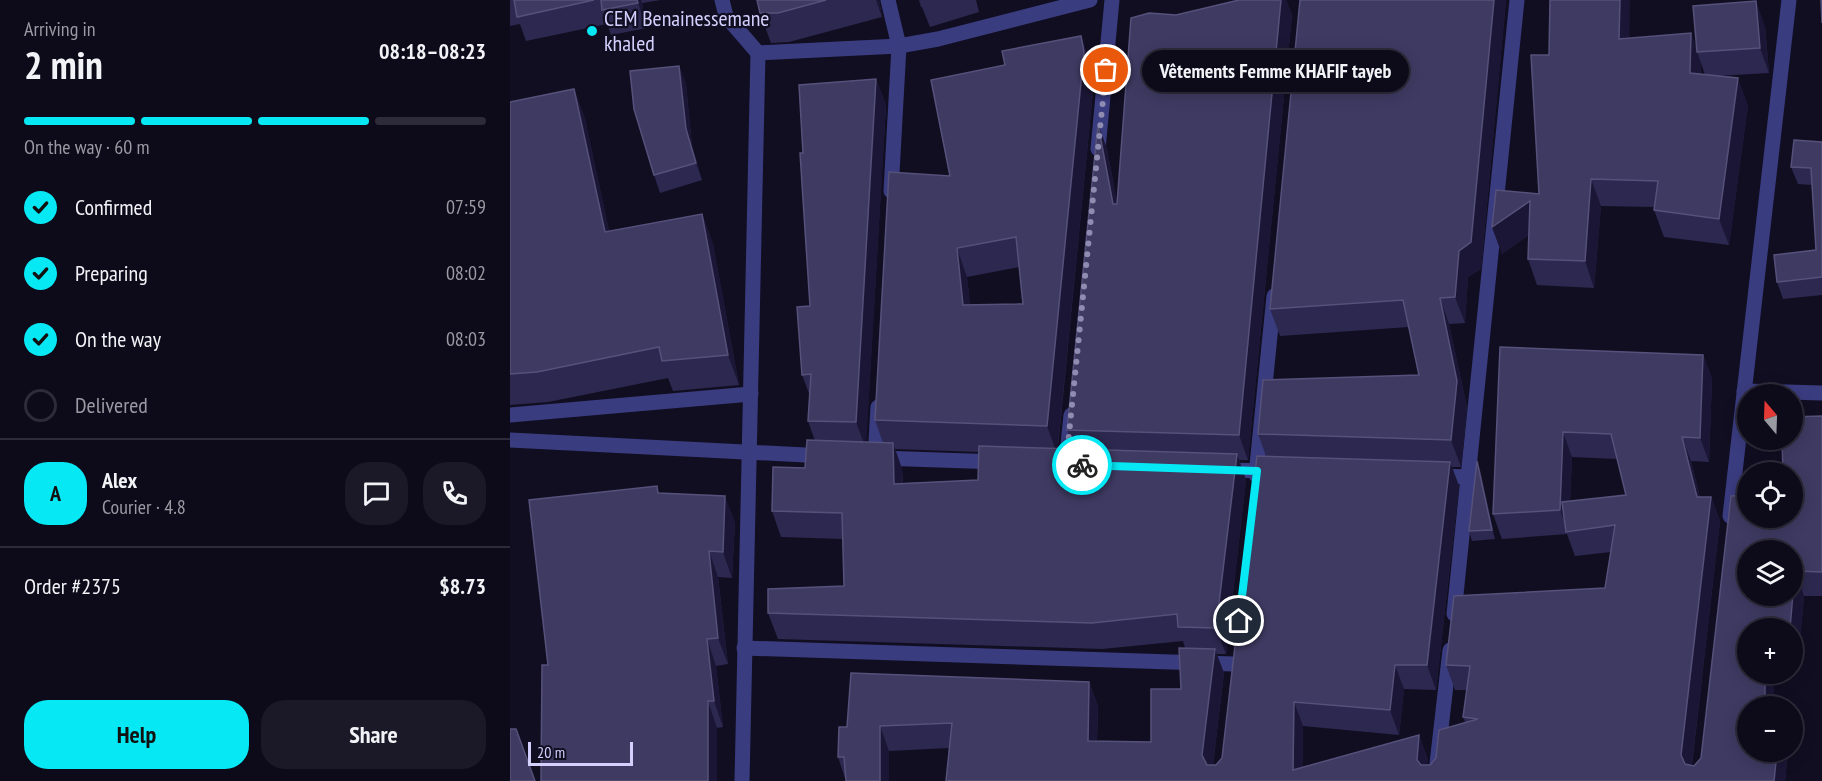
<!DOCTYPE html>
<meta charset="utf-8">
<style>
:root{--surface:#0d0a1a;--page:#1b1827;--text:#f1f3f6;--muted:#9a9aa2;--line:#2d2b39;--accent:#06e9f4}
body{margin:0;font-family:"PT Sans Narrow",sans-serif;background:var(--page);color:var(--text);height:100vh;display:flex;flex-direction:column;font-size:22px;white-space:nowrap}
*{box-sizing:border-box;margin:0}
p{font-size:20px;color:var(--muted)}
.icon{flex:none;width:33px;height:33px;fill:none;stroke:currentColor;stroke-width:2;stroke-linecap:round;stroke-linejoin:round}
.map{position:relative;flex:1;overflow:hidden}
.sheet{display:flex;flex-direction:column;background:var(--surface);width:510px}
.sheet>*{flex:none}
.needle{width:39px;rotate:341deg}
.buttons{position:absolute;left:1227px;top:384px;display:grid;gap:12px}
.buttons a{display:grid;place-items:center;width:66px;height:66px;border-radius:50%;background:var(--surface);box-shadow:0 3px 15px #0003,0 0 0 2px var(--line);font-size:30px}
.scale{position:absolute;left:18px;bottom:15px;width:105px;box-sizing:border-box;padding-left:6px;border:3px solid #d3d0fe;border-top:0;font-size:16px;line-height:21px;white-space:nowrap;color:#d3d0fe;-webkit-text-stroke:4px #110e22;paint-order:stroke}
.pin{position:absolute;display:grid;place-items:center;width:51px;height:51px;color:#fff;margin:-26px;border:3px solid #fff;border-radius:50%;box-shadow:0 2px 6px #0007}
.courier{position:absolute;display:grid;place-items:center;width:60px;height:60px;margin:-30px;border:4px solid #06e9f4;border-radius:50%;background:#fff;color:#222;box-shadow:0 2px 8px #0007}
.bubble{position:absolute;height:42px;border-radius:21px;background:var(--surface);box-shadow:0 3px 15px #0003,0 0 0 2px var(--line);font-size:20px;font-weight:800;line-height:42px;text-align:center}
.summary em{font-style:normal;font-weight:800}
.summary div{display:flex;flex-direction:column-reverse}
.summary{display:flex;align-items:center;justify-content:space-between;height:102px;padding:0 24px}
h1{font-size:39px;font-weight:800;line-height:45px}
.bar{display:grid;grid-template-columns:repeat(4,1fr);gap:9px 6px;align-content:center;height:72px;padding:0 24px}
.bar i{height:8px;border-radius:4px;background:var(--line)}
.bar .active{background:var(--accent)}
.bar p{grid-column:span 4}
.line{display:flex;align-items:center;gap:15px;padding:0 24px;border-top:2px solid var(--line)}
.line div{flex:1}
.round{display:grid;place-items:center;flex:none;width:63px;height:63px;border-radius:24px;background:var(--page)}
ol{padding:0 24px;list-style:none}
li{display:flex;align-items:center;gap:18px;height:66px}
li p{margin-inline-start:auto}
li .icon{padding:6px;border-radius:50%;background:var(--accent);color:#111;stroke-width:4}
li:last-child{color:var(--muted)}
li i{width:33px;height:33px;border:3px solid var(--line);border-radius:50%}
.action{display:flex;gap:12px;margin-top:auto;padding:12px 24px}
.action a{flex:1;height:69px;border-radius:24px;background:var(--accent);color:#111;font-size:24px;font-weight:800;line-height:69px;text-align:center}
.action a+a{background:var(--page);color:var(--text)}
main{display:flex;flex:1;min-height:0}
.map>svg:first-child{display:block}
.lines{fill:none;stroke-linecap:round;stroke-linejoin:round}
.minor{stroke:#3a3c80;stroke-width:15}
.wall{fill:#2d284f;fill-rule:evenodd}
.shaded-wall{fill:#1b1635}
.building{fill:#3f3a62;stroke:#56517a;stroke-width:1.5;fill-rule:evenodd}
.done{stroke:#8f8cb1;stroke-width:6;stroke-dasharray:0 10.8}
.route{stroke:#06e9f4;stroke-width:8}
.poi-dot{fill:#06e9f4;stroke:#110e22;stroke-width:2}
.labels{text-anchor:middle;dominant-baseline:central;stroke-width:4.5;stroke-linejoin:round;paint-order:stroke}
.poi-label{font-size:22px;fill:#d3d0fe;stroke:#110e22;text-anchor:start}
</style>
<main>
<section class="sheet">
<div class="summary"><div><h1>2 min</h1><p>Arriving in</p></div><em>08:18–08:23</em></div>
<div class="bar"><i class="active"></i><i class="active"></i><i class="active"></i><i></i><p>On the way · 60 m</p></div>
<ol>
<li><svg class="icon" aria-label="check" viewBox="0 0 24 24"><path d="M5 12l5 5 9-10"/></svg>Confirmed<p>07:59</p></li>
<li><svg class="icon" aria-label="check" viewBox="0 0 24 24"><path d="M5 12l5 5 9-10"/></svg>Preparing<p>08:02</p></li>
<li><svg class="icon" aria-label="check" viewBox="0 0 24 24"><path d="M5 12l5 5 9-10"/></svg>On the way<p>08:03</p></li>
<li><i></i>Delivered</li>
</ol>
<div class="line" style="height:108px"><b class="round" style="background:var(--accent);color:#111">A</b><div><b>Alex</b><p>Courier · 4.8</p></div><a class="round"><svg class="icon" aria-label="chat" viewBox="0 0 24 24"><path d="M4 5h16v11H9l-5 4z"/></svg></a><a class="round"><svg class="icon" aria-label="phone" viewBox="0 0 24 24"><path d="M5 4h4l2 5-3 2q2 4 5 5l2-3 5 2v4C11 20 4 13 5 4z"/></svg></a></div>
<div class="line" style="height:78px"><div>Order #2375</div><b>$8.73</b></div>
<div class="action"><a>Help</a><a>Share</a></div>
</section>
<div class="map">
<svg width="1312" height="781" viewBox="0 0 1312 781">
<rect width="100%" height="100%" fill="#110e22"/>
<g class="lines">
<g class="minor">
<path d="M212,0L216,16L248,53L389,46L428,39L580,0"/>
<path d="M378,0L389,46L381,191"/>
<path d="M588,149L602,0"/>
<path d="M1234,391L1312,393"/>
<path d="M0,415L241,394"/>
<path d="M0,440L315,456"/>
<path d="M365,458L368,407"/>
<path d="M369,458L489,462"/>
<path d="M556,464L561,415"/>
<path d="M714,470L765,471"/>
<path d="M746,475L764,296"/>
<path d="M927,476L960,477"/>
<path d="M1220,516L1279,0"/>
<path d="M944,614L1007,0"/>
<path d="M234,648L724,664"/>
<path d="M232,781L248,53"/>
<path d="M925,781L940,650"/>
</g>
</g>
<g class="wall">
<path d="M0,0H151L132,3L137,28L101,35L97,24L16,41L10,24L0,26Z"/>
<path d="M247,0H369L372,17L279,42L261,43L250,13Z"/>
<path d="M409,0H466L469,12L420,27L412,7H411Z"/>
<path d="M729,0H776L782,15L738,460H729L736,480L716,654H706L714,673L703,765H706L712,758L747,456H756L748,434L753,380L909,375L899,327L770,336L760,309L790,0H996L971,269L958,277L955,323L939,324L957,407L951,467H942L949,486L926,690L894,689L889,735L793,726V768L909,735L918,760L917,765H920L926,758L929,730L955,722L953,717L957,690H945L936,665L944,596L1095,588L1101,552L1065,556L1057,534L992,539L983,514L990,347L1193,355L1202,379L1199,462L1181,461L1190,497H1201L1210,521L1182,765L1184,766L1191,758L1221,496L1238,495V518H1282V472H1273L1272,440H1282V417L1312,416V596H1294L1287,671H1282V628H1238V674H1264V706H1238V752H1278L1275,781H436L439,748L379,751V781H336L328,757L329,727H337L341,673L579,682L588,706L587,741L641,742V689H671L669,648H675L673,641L592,649L268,639L258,613V589L334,586L333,539L271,537L262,511L263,467L295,468L297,440L305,441L298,421L300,396L292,375L287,307L300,306L290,153H293L289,85L366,79L376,105L356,442L373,443L365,420L379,172L440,176L421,80L495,65L492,51L571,36L581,65L584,81L548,448L564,449L557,430L588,124L597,149L607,202L621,18L639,13L666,15ZM509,267L513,304L460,305L457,277ZM385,449L469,452L468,480L393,483L392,469ZM1062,457L1107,459L1116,495L1060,501ZM1238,550H1282V596H1238Z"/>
<path d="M1255,26L1259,73L1205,76L1238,105L1219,245L1154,237L1144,210L1145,207L1091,206L1084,288L1027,285L1018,259L1019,235L992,254L982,227L1029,194L1039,55L1119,38L1186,46ZM1191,63L1195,75L1191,74Z"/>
<path d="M169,66L176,84L182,146L192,180L150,193L144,175Z"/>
<path d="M64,89L75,119L99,231L192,214L203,244L229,385L163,391L158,378L38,402L0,405V102Z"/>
<path d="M1312,142V295L1273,299L1267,282L1306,250L1302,185L1288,184L1281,167Z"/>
<path d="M967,461L970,470L985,539L962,541L959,531Z"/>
<path d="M150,493L225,522L222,578L208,577L218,664L206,666L213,727L207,728L38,665Z"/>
</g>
<g class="shaded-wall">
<path d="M127,0H131L132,3L137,28Z"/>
<path d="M366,0H369L372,17Z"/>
<path d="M771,0H776L782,15L738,460L729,435Z"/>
<path d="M984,0H996L971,269L958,277L955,323L945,297L949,251Z"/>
<path d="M1110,0H1120L1119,66L1109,39Z"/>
<path d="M1246,1L1255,26L1259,73L1250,48Z"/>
<path d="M1181,33L1188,52H1187L1191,63L1190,100L1180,73Z"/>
<path d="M571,36L581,65L584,81L547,454L537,426Z"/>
<path d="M169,66L176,84L182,146L192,180L186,163L176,129Z"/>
<path d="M1228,78L1238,105L1219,245L1209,219Z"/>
<path d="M366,79L376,105L356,449L346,422Z"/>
<path d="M64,89L75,119L106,262L95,232Z"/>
<path d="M588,124L597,149L612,229L603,204Z"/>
<path d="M1081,179L1091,206L1084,288L1075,261Z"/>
<path d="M1020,201L1030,227L992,254L982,227Z"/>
<path d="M192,214L203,244L229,385L218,355Z"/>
<path d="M447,248L457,277L463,333L453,305Z"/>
<path d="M930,298L939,324L957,407L951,467L941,440Z"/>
<path d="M1193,355L1202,379L1199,462L1190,438Z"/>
<path d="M1053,432L1062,457L1059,531H1058L1050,510Z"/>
<path d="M1172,437L1181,461L1196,522L1187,497Z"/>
<path d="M383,443L392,469L394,510L384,484Z"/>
<path d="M727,454L736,480L716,654L706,628Z"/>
<path d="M967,461L970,470L985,539L982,530Z"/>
<path d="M940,462L949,486L926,690L917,665Z"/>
<path d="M215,496L225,522L222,578L213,552Z"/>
<path d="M1201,497L1210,521L1180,780L1171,755Z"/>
<path d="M199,551L208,577L218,664L208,638Z"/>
<path d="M1285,571L1294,596L1287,671L1282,660V628H1280Z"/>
<path d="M197,639L206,666L213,727L204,701Z"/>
<path d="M705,649L714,673L701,780L692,755Z"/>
<path d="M885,665L894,689L889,735L880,710Z"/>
<rect x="1255" y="674" width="9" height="32"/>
<path d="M579,682L588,706L586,765L578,741Z"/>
<path d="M198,701L207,728V781H198Z"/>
<path d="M784,702L793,726V781L783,770Z"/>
<path d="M370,726L379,751V781H370Z"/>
<path d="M909,735L918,760L916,781L907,760Z"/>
<path d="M1267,752H1278L1275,781H1264Z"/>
</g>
<g class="building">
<path d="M4,0H84L7,17Z"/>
<path d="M91,0H127L128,3L92,10Z"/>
<path d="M247,0H316L268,13H250Z"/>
<path d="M729,0H771L729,435L557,430L588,124L603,204H607L621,18L639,13L666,15Z"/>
<path d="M790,0H984L961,242L949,251L945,297L930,298L947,381L941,440L748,434L753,380L909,375L893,300L760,309Z"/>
<path d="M1040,0H1110L1109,39L1181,33L1180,73L1228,78L1209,219L1144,210L1148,181L1081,179L1075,261L1018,259L1020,201L982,227L986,190L1029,194L1021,55H1039Z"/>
<path d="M1311,0H1312V23Z"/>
<path d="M1246,1L1250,48L1187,52L1183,6Z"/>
<path d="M571,36L574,52L537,426L365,420L379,172L440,176L421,80L495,65L492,51ZM506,237L513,304L453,305L447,248Z"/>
<path d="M169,66L176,129L186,163L144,175L124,109L120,71Z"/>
<path d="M366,79L346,422L298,421L301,374L292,375L287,307L300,306L290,153H293L289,85Z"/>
<path d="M64,89L95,232L192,214L218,355L152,361L149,347L27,372L0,374V102Z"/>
<path d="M1284,140L1312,142V277L1267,282L1264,255L1306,250L1301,168L1281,167Z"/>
<path d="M990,347L1193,355L1190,438L1172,437L1187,497H1201L1171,755L1175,764L1184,766L1191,758L1221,496L1238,495V518H1282V472H1273L1272,440H1282V417L1312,416V572L1285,571L1280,628H1238V674H1255V706H1238V752H1267L1264,781H436L442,723L370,726V781H336L334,757H328L329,727H337L341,673L579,682L578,741L641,742V689H671L669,648L705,649L692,755L697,765H706L712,758L747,456L940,462L917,665H885L880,710L784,702L783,770L909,735L907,760L911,765H920L926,758L929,730L968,719L953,717L960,666L936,665L944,596L1095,588L1105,525L1056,532L1052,502L1116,495L1101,434L1053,432L1050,510L983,514ZM1238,550H1282V596H1238Z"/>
<path d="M297,440L383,443L384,484L468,480L469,446L727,454L706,628L668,627L667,614L582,623L258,613V589L334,586L332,513L262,511L263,467L295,468Z"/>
<path d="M967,461L982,530L959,531Z"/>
<path d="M147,486L148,493L215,496L213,552L199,551L208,638L197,639L204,701H198V781H31L32,665H38L19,500Z"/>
<path d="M0,729H6L25,781H0Z"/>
</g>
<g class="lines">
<path class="done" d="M572,465L556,464L596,70"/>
<path class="route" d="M572,465L747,471L729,621"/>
</g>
<circle class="poi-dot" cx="82" cy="31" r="6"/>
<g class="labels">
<g class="poi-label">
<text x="94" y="18">CEM Benainessemane<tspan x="94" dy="25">khaled</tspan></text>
</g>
</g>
</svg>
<div class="buttons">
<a><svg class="needle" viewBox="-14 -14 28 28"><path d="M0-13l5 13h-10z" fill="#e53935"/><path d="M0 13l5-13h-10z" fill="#9a9aa2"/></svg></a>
<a><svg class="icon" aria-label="locate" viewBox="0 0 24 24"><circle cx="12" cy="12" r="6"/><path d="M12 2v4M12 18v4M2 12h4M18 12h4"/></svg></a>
<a><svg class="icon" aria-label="layers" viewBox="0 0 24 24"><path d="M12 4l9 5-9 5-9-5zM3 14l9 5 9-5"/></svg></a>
<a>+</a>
<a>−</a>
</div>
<div class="scale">20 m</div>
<div class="pin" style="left:596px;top:70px;background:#ea580c"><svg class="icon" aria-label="bag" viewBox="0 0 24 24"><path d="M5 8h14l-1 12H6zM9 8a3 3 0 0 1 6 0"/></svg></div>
<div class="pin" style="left:729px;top:621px;background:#1f2937"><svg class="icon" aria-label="home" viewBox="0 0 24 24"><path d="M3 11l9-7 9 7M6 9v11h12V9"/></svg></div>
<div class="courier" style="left:572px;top:465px"><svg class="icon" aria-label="bike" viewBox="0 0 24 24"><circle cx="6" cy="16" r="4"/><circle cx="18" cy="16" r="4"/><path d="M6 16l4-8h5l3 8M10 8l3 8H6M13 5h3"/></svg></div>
<div class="bubble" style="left:632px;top:50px;width:267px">Vêtements Femme KHAFIF tayeb</div>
</div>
</main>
